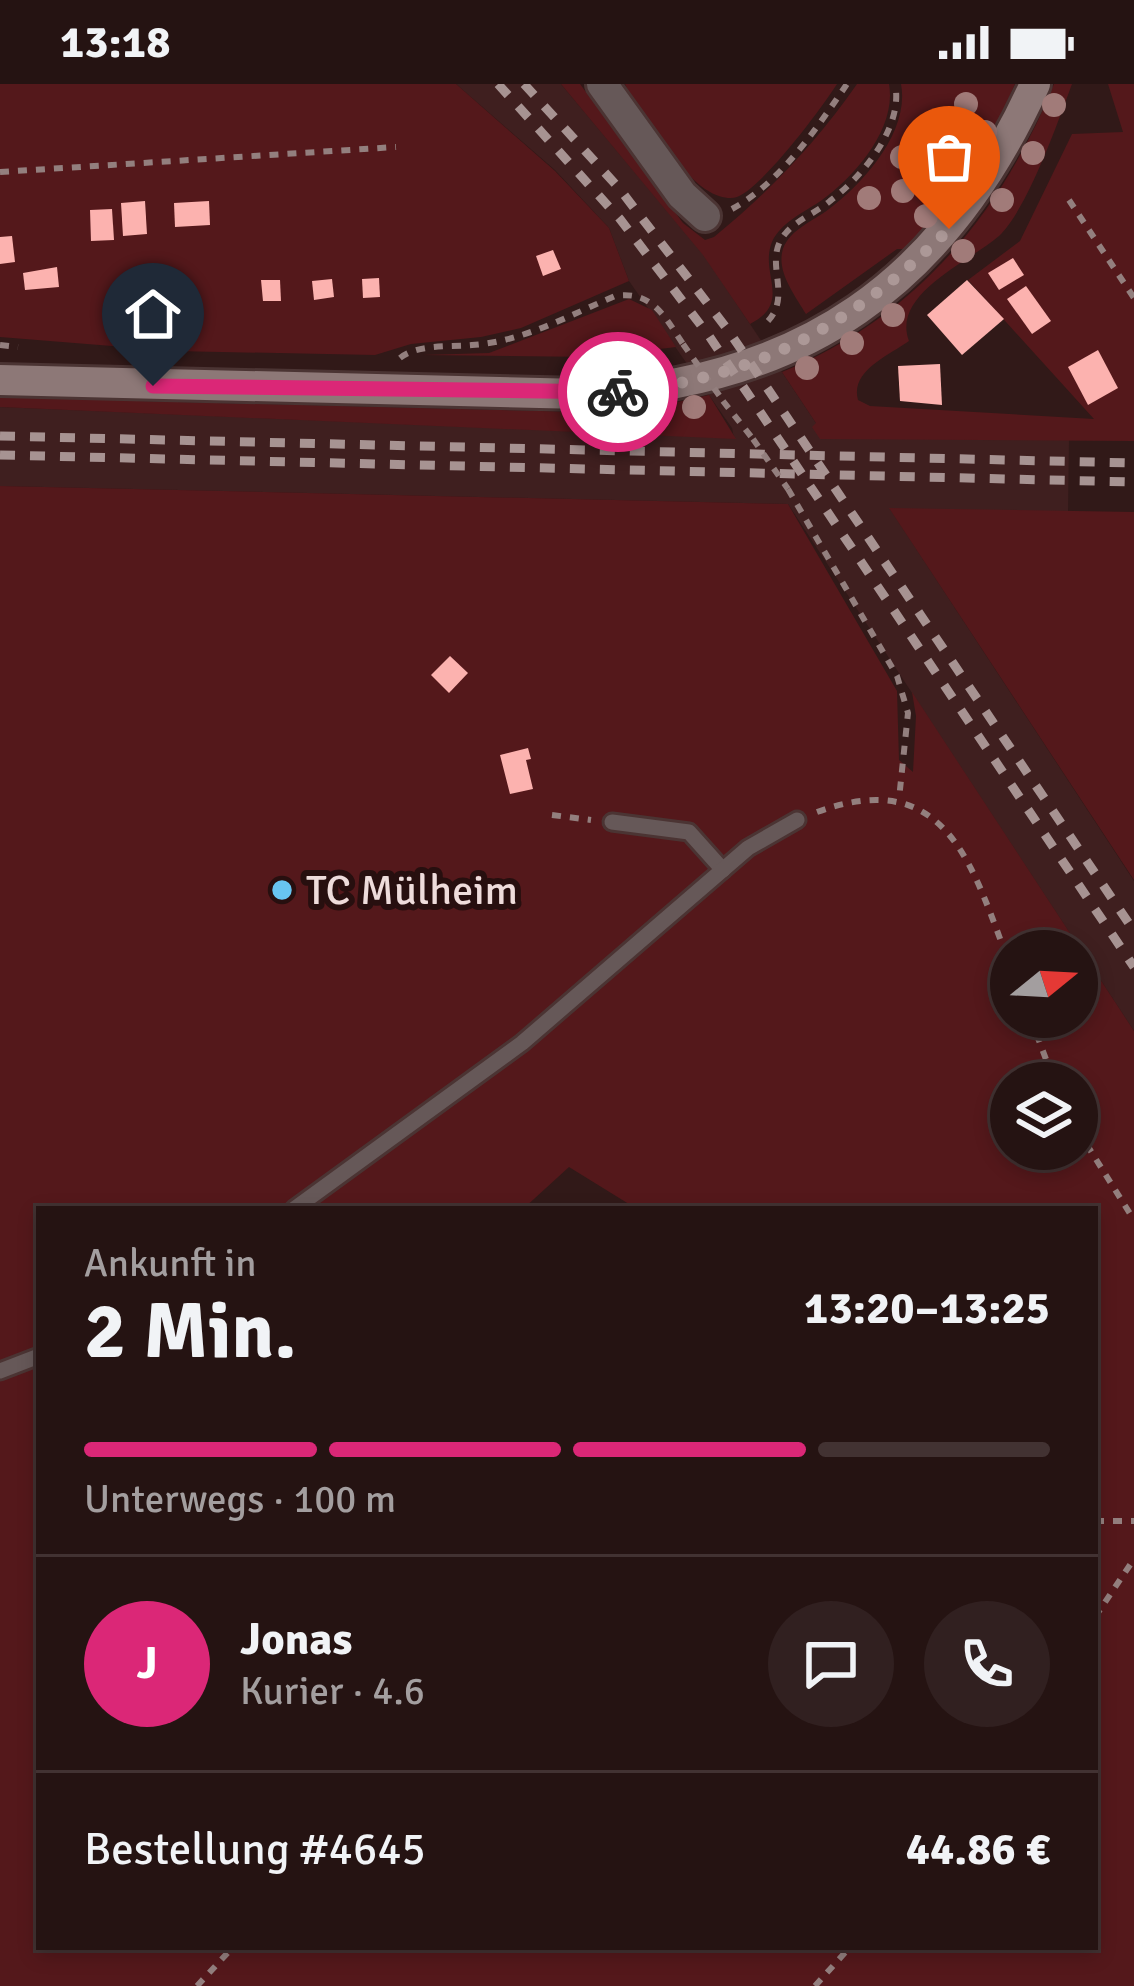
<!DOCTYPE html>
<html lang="de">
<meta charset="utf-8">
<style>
:root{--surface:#251312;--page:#312020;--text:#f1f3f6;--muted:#a39e9f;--line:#423232;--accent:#db2777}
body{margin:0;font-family:Signika,sans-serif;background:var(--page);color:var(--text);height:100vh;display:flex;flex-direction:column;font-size:45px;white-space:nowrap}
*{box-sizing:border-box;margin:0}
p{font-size:39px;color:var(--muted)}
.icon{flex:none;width:66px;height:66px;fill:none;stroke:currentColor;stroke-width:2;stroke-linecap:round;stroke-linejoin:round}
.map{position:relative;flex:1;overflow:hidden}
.panel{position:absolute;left:36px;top:1122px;width:1062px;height:744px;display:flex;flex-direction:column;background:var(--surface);border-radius:0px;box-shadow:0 6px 18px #0003,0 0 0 3px var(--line)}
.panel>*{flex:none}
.needle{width:78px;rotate:72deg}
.tools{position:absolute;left:990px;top:846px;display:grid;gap:24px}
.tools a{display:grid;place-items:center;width:108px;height:108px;border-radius:50%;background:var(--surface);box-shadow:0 6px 18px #0003,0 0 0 3px var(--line);font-size:60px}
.pin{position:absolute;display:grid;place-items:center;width:102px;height:102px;color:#fff;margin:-123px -51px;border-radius:50% 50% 50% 0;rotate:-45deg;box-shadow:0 0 12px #0007}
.pin .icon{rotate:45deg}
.courier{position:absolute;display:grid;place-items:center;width:120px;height:120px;margin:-60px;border:9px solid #db2777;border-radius:50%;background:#fff;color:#222;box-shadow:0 3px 15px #0007}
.overview em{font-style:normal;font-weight:800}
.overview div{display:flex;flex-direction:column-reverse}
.overview{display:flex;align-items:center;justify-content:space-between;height:204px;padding:0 48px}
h1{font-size:78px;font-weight:800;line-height:90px}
.bar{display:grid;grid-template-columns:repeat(4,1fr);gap:18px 12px;align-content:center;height:144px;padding:0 48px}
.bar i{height:15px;border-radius:9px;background:var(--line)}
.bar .current{background:var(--accent)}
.bar p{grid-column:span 4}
.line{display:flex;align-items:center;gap:30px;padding:0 48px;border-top:3px solid var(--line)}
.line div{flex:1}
.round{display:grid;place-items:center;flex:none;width:126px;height:126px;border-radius:63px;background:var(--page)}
.status{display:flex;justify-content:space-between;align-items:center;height:84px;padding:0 60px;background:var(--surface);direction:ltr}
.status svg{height:33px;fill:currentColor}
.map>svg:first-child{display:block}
.built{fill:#3f1f1f}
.green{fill:#54181b;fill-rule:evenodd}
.building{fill:#fcb2af}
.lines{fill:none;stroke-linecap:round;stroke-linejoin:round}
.lane-casing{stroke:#4b3433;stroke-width:21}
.street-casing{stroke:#4b3433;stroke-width:36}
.secondary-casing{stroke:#4b3433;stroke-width:36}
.path{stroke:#937f7e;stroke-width:6;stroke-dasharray:9 9;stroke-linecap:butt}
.lane{stroke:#665858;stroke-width:15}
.street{stroke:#665858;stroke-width:30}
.secondary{stroke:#8d7877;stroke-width:30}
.rail{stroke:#a79392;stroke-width:9;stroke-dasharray:15 15;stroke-linecap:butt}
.path-bridge{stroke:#937f7e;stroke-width:6;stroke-dasharray:9 9;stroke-linecap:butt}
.tree{fill:#a17b79}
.done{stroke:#ac9897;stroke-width:12;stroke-dasharray:0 21.6}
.route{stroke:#db2777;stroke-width:15}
.poi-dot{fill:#68c4f0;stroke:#270f0f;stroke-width:4.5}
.labels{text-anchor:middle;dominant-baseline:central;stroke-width:12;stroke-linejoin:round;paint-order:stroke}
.poi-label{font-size:42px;fill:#eedcdb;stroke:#270f0f;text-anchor:start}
</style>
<div class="status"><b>13:18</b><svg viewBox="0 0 49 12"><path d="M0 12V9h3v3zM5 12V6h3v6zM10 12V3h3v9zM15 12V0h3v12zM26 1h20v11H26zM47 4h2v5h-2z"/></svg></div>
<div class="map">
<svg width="1134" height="1902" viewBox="0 0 1134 1902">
<rect width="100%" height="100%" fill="#311918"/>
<path class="built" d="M456,0H561L704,171L816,339L956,354L1069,356L1068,429L890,425L1134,797V947L788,420L0,402V323L734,354L732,344L629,197L609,144L555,86Z"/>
<g class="green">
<path d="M0,0H456L555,87L609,144L629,197L521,244L481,253L411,260L375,271L174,267L0,253Z"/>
<path d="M561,0H580L683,139L705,156L714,153C770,107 816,59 857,0H889C897,44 855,92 822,116C805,128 781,138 772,158C759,190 793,218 750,240L703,171Z"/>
<path d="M625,0H837C821,25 763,103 737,113C729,116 717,112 710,108C682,93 651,40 631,14Z"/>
<path d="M901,0H1015C988,62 953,117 904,165H897L806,230C796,213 778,190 782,169C786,147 812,138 829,125C864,99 910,47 901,0Z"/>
<path d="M1054,0H1072C1058,38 1027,126 999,152C969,178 891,210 909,257C888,272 850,287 858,316L870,322L1094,335L968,196L1020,157L1072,50L1123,48L1108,0H1134V357L820,355L812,343L816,339L782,288C915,234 1001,130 1054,0Z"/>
<path d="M629,215L652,226L676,263L594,273L422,271L489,269Z"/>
<path d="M0,306L139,317L583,328L659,322L709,311L736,355L0,323Z"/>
<path d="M0,402L788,420L897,607L899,676L913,688L916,632L912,608L1134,947V1902H0ZM1011,867H1077V933H1011ZM1011,999H1077V1065H1011ZM569,1083L637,1125H1095V1863H39V1125H523Z"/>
<path d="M889,424L1134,428V797V796Z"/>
</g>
<g class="building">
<path d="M145,117L147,150L123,152L121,119Z"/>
<path d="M209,117L210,141L175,143L174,119Z"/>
<path d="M112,125L114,156L91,157L90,126Z"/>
<path d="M12,152L15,178L0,180V153Z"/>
<path d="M553,166L561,185L543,192L536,172Z"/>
<path d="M1013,174L1024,191L999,206L988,189Z"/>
<path d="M57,183L59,203L25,206L23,189Z"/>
<path d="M379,194L380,213L363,214L362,195Z"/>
<path d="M332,195L334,213L314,216L312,197Z"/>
<path d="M261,196H280L281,217H263Z"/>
<path d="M967,196L1004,235L962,271L927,231Z"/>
<path d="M1026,202L1051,237L1032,250L1007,215Z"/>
<path d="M1098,266L1118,304L1088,321L1068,283Z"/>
<path d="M940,280L942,321L900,317L898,282Z"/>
<path d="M450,572L468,589L449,609L431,591Z"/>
<path d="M528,664L531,675L526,676L533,705L510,710L500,671Z"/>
</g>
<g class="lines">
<defs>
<g id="lane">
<path d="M612,738L689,748L723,786"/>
<path d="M294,1125L522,959L748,764L797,736"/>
<path d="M0,1287L39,1272"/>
</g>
<path id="street" d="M602,0L682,111L705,132"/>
<path id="secondary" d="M0,296L582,310C802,300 945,199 1035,0"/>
</defs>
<use href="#lane" class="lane-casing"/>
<use href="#street" class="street-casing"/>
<use href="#secondary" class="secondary-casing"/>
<g class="path">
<path d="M0,88L396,63"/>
<path d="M1069,116L1134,214"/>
<path d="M732,125C780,99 817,44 847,0"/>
<path d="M768,237C793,210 762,177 785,150C796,136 816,129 830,117C862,93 904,43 895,0"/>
<path d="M0,261L18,263"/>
<path d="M400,274C418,260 449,263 472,261C522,258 570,231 615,212C652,206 665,233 683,260"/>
<path d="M723,317L753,355"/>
<path d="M788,405L897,592L908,629L899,715"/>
<path d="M817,728C949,680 973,785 1011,884"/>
<path d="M552,731L591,736"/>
<path d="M1030,933L1055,999"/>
<path d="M1077,1045L1134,1136"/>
<path d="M1095,1437H1134"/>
<path d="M1095,1533L1134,1475"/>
<path d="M197,1902L233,1863"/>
<path d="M815,1902L850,1863"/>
</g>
<use href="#lane" class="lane"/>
<use href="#street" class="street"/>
<use href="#secondary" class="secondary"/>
<g class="rail">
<path d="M498,0L620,135L709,252L1134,883"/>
<path d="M524,0L618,103L728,246L1134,847"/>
<path d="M0,352L1134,379"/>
<path d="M0,371L1134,398"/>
</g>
<g class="path-bridge">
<path d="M683,260L721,314"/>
<path d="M753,355L788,405"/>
</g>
</g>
<g class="tree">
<circle cx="966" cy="20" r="12"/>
<circle cx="1054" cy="21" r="12"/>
<circle cx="985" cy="48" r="12"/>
<circle cx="935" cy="53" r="12"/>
<circle cx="1033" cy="69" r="12"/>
<circle cx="902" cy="73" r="12"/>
<circle cx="958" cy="91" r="12"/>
<circle cx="903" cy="107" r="12"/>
<circle cx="869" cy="114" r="12"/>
<circle cx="1002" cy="116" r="12"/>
<circle cx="926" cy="132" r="12"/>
<circle cx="963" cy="167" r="12"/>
<circle cx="893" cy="231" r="12"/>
<circle cx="852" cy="259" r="12"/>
<circle cx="807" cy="284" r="12"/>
<circle cx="694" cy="323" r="12"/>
<circle cx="640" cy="333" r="12"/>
</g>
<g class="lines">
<path class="done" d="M618,308C755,295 852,242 949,145"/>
<path class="route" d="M153,302L618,308"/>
</g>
<circle class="poi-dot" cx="282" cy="806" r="12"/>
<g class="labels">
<g class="poi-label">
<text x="306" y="806">TC Mülheim</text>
</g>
</g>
</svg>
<div class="tools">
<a><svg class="needle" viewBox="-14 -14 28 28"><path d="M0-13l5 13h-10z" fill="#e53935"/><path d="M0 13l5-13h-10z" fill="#a39e9f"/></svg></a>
<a><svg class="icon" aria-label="layers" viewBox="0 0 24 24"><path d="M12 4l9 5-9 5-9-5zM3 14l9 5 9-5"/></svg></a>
</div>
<div class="pin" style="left:949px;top:145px;background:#ea580c"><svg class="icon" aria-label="bag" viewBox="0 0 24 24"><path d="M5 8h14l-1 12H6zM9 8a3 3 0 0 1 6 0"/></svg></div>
<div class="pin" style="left:153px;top:302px;background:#1f2937"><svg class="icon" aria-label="home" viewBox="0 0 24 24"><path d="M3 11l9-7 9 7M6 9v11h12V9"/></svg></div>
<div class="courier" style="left:618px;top:308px"><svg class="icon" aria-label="bike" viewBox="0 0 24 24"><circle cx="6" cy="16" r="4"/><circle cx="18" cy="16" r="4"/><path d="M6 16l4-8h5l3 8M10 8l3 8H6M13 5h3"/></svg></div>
<section class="panel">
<div class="overview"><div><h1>2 Min.</h1><p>Ankunft in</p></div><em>13:20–13:25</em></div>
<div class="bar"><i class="current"></i><i class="current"></i><i class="current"></i><i></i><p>Unterwegs · 100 m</p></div>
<div class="line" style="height:216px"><b class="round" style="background:var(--accent);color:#fff">J</b><div><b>Jonas</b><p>Kurier · 4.6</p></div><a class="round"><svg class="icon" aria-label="chat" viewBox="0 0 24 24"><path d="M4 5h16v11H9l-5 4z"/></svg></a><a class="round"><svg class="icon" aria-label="phone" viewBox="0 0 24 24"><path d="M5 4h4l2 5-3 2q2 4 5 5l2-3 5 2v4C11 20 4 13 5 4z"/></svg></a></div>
<div class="line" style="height:156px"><div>Bestellung #4645</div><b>44.86 €</b></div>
</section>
</div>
